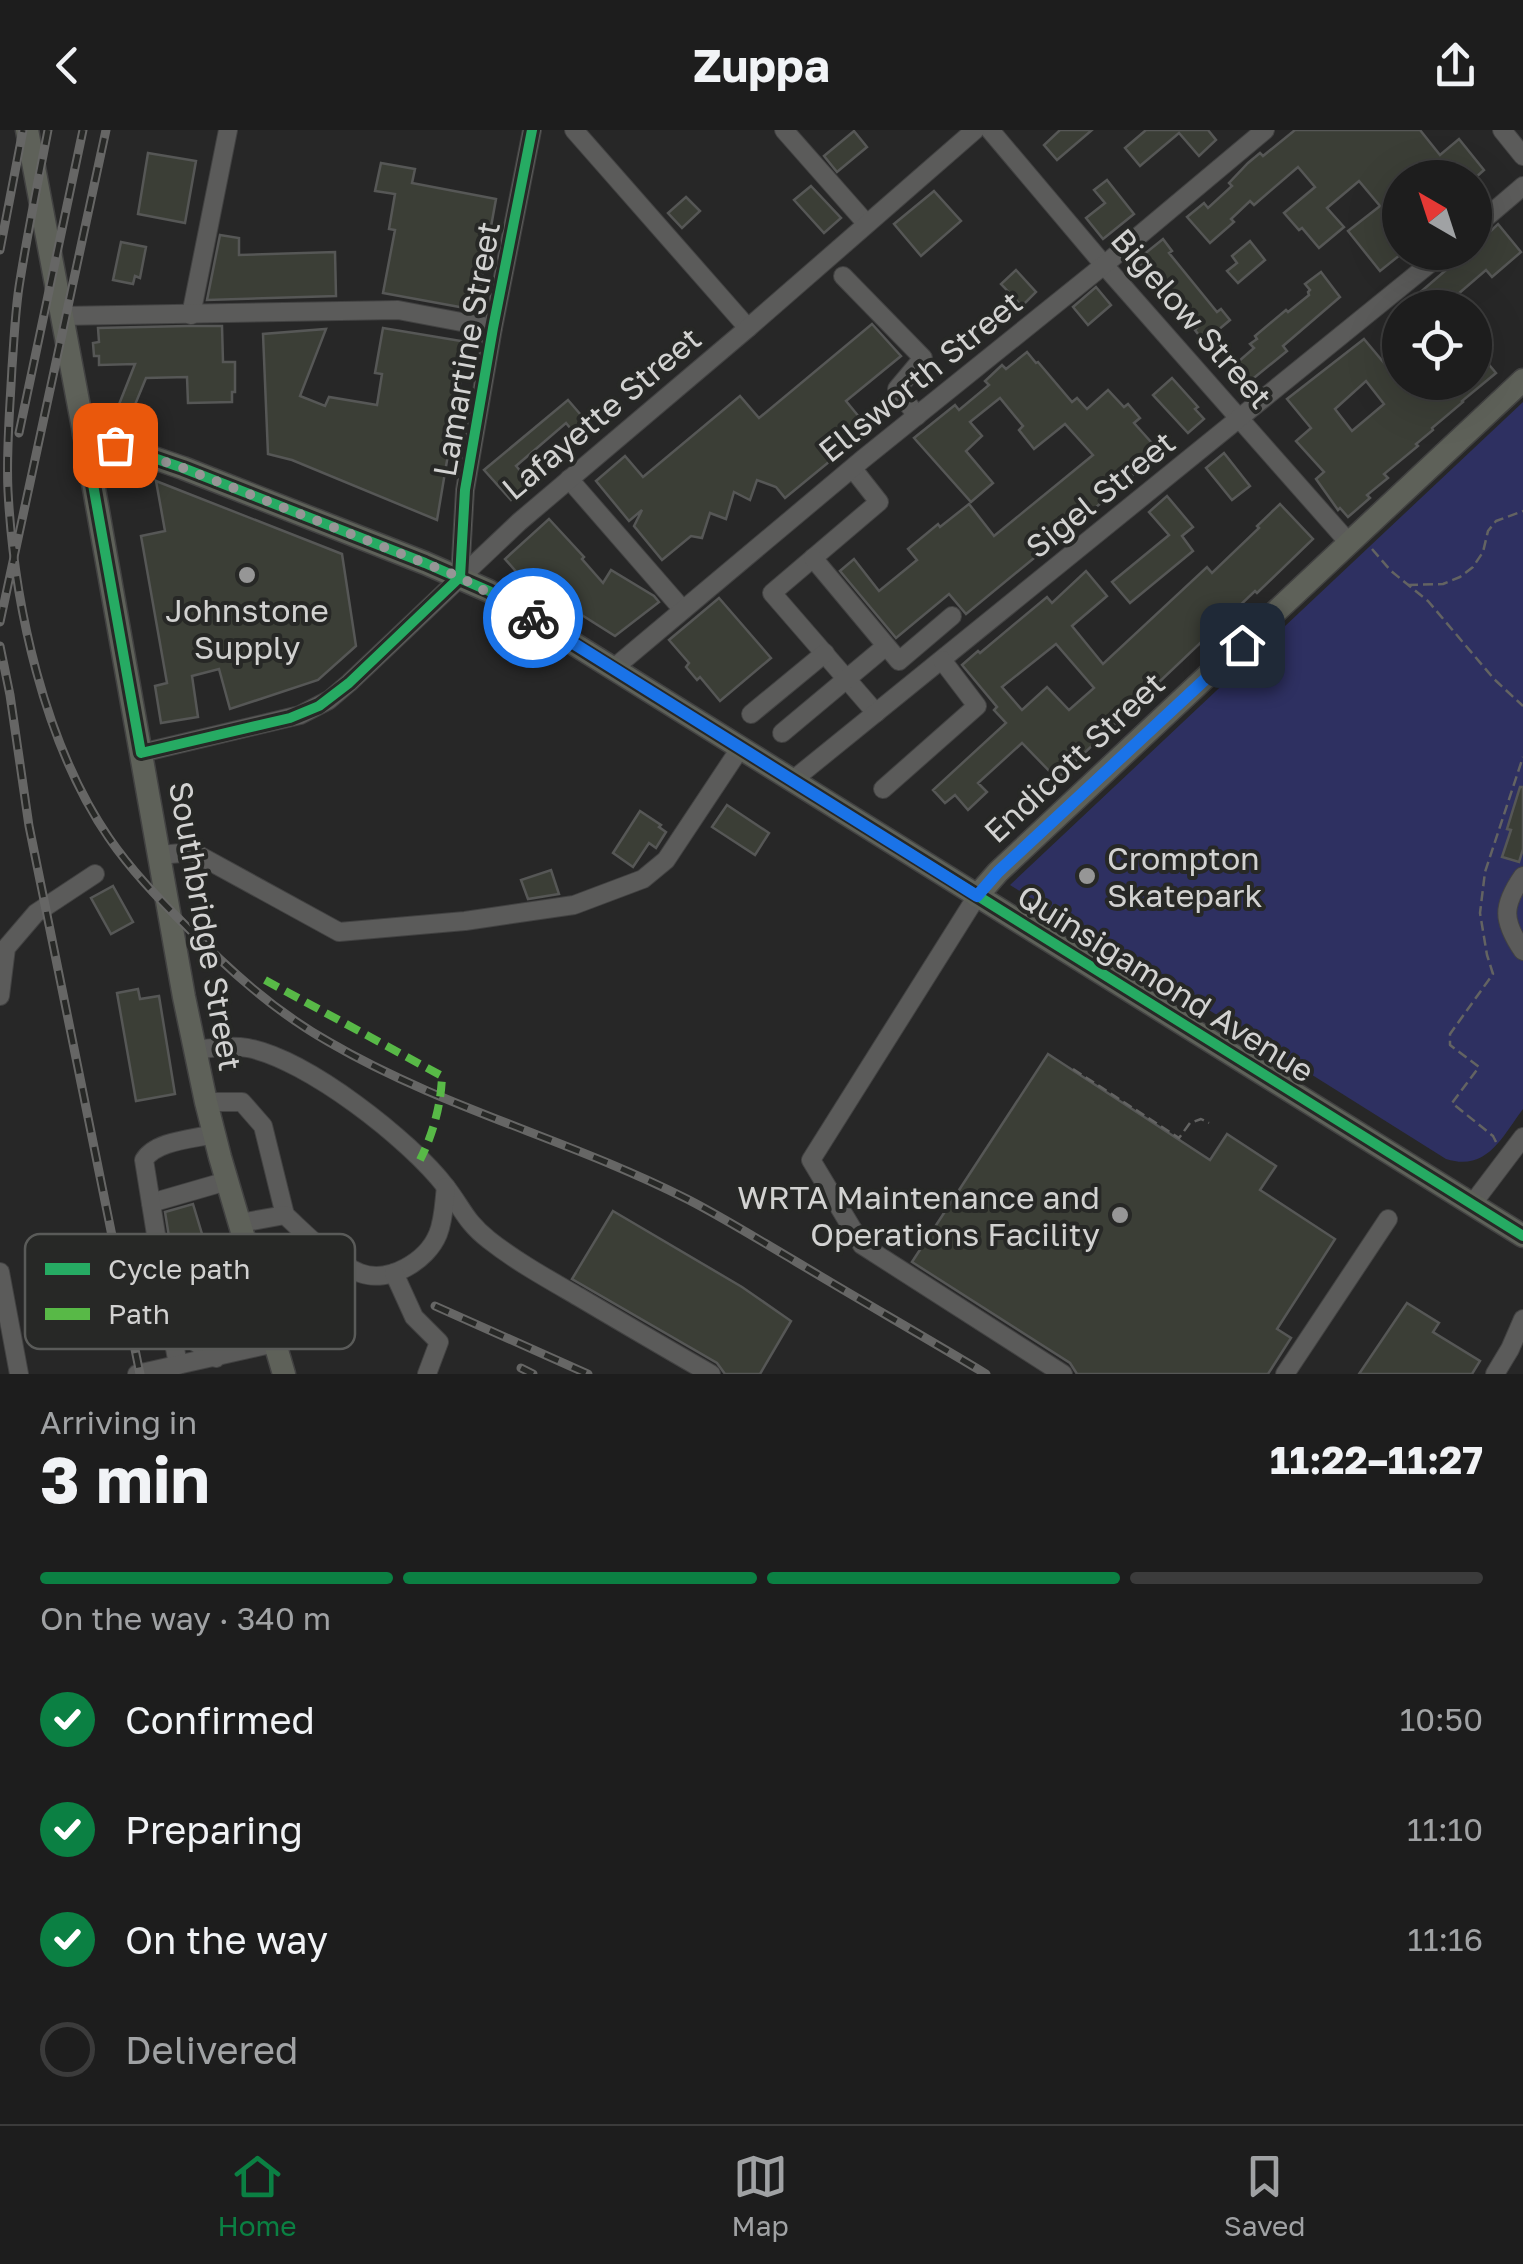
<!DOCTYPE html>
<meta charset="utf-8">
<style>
:root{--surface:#1d1d1d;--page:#252626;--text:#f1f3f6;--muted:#a0a2a4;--line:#3b3b3b;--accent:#0b8043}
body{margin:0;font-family:"Golos Text",sans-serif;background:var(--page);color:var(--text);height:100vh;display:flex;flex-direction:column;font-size:38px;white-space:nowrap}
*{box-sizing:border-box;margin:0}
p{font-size:32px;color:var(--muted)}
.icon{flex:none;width:55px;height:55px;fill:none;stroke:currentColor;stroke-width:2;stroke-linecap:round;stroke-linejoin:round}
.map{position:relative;height:1244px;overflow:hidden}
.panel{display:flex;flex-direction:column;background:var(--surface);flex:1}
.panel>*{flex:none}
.needle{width:65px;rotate:321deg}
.buttons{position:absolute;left:1382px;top:30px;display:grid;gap:20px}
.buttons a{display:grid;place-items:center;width:110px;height:110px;border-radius:50%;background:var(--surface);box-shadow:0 10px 40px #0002,0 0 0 2px var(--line);font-size:50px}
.pin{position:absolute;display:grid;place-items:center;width:85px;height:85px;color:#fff;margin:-42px;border-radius:20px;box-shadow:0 5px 15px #0006}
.courier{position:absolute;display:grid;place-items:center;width:100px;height:100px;margin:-50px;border:8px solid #1a73e8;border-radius:50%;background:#fff;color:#222;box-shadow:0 2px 12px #0007}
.overview em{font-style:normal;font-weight:700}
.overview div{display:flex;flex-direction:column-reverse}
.overview{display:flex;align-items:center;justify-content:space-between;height:170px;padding:0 40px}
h1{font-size:65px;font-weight:700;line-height:75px}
.bar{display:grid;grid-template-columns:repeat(4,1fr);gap:15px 10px;align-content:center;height:120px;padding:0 40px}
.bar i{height:12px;border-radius:8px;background:var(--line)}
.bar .active{background:var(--accent)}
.bar p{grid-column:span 4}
ol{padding:0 40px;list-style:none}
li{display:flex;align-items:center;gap:30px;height:110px}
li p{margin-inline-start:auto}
li .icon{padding:10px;border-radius:50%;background:var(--accent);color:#fff;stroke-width:4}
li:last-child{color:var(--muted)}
li i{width:55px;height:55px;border:5px solid var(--line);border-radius:50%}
header{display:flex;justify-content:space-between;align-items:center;height:130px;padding:0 40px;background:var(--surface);font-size:45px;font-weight:700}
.dock{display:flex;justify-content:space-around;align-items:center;height:140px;border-top:2px solid var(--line);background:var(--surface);font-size:28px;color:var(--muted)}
.dock a{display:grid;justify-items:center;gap:5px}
.dock .active{color:var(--accent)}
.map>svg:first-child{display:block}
.green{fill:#2e3061}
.building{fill:#3b3e36;stroke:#565756;stroke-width:2.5;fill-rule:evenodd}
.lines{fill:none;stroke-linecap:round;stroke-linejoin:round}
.minor-casing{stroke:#424242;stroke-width:20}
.major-casing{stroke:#424242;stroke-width:25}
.path{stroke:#636362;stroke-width:2.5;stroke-dasharray:10 5;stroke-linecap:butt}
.minor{stroke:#5b5b5a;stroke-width:18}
.major{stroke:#5e6159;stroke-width:22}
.rail-casing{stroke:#666665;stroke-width:9}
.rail{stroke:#272826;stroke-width:5;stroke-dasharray:15;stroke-linecap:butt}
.quiet{stroke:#58b947;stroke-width:8;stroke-dasharray:15 8;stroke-linecap:butt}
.cycleway-casing{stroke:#272826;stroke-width:16}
.cycleway{stroke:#26ab63;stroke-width:10}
.done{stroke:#969696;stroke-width:10;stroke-dasharray:0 18}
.route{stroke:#1a73e8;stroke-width:12}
.poi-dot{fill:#969696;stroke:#272826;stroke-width:4}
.labels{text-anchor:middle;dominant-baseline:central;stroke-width:8;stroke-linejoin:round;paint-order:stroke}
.street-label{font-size:32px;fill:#d2d2d1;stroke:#272826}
.poi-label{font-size:32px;fill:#d2d2d1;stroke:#272826}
.key{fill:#272826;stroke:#5a5b59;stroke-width:2.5}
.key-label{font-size:28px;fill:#d2d2d1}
</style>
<header><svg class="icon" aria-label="back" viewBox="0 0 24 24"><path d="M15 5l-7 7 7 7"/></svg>Zuppa<svg class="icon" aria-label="share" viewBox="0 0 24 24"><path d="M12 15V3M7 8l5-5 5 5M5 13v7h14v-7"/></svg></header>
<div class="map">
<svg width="1523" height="1244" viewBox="0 0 1523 1244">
<rect width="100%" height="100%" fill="#272727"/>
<path class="green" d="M1523,272V979C1502,1007 1487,1042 1446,1029L1010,755Z"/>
<g class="building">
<path d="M1060,0H1092L1057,30L1044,15Z"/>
<path d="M1146,0H1208L1216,10L1199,26L1179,3L1140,36L1125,18Z"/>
<path d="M1295,0H1420L1440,25L1459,9L1484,40L1475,48H1400V125L1380,141L1348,101L1380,76L1359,51L1327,78L1344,97L1319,118L1302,98L1299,100L1284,83L1315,57L1298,37L1254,75L1250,71L1231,89L1234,92L1210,113L1187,87L1204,73L1208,78L1232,56L1229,53L1248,33L1260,23L1263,26Z"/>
<path d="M854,1L867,17L837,42L824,26Z"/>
<path d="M148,23L196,31L185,93L138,84Z"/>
<path d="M381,33L415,39L412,53L496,69L476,180L383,163L395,100L389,99L395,64L375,61Z"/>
<path d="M1107,50L1134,84L1103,109L1086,88L1105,73L1094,60Z"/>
<path d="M811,56L841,88L824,103L794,70Z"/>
<path d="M934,61L961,91L921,126L894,94Z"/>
<path d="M686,67L700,81L682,98L668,83Z"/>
<path d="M1498,94L1521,122L1492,147L1486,140L1450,171L1455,178H1424L1417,170L1419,168L1417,165L1467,122H1475V116Z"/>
<path d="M220,105L239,108V125L335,122L336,166L207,170Z"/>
<path d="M1163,109L1172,121L1169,123L1217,182L1221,179L1230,190L1204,212L1195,200L1198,197L1150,139L1147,142L1137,130Z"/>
<path d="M1250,111L1265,130L1238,153L1227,141L1237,133L1232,126Z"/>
<path d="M121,112L146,117L140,148L135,146L133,154L113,150Z"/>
<path d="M1016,140L1036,162L1022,176L1001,154Z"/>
<path d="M1321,142L1340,167L1283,216L1287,221L1244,256L1230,239L1254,218L1250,214L1257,209L1255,206L1286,180L1288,182L1309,165L1308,162L1310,160L1305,154Z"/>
<path d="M1096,157L1111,175L1088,195L1073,177Z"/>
<path d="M872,194L901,226L846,271L869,299L785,368L776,357L757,350L750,370L734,362L726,389L710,383L702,408L691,406L662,430L634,396L642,380L629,391L596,351L625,326L643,347L740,266L759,288Z"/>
<path d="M187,196H222L223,232H235V262H232V272L188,273L187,247L146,248L130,287L116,282L135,234L99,235V226H94L93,213L99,212L98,198Z"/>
<path d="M383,198L467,212L437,390L292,330L268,324L263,204L326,199L300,266L325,276L329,267L377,275L382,244L375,243Z"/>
<path d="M1364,209L1400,252H1475V218L1496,243L1462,271L1463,272L1432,298L1433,300L1416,314L1418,316L1384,344L1388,348L1367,365L1370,368L1348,387L1340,378L1338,380L1316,349L1324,342L1296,311L1311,298L1287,269ZM1366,251L1384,274L1352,301L1335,279Z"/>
<path d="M1027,222L1036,233L1038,232L1072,272L1077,268L1087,279L1108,260L1124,277L1128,274L1140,288L1134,293L1159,321L1118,359L966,484L949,464L896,508L840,441L854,429L879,461L917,430L908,419L938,394L940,397L969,374L994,406L1093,325L1065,294L1034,319L1019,300L1023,296L1000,268L970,292L982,306L966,321L993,353L971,372L914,308L955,275L959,280L989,255L985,251L1002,235L1006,239Z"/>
<path d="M1172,248L1198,277L1195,279L1204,289L1188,303L1153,265Z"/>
<path d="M568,270L594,300L581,311L566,293L516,336L530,352L511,370L484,340Z"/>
<path d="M1224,323L1250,356L1232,370L1206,338Z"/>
<path d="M156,351L342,424L356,516L318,550L230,579L219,539L192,546L198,587L161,593L155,556L167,553L141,406L165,401Z"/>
<path d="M1167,366L1193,397L1182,406L1193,421L1130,473L1112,452L1169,405L1149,382Z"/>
<path d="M1280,374L1313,409L1257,463L1255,461L1057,649L1022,613L978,653L987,662L968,680L955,665L945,673L933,660L1006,593L994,580L997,577L962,535L978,521L980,523L1047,467L1052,473L1086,441L1107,466L1072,496L1103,534L1207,437L1212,443L1259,398L1257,396ZM1056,514L1094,558L1069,580L1047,557L1022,580L1002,557Z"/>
<path d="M549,389L584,427L582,429L603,453L611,440L654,466L659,472L615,506L520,446L505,429Z"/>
<path d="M719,468L771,528L720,571L700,547L697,550L686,537L689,533L669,510Z"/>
<path d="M1520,657H1523V719L1519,732L1502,727L1511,700L1507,699Z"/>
<path d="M727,675L769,703L755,725L712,697Z"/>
<path d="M640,681L661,695L659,697L666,702L656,718L649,713L633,737L613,723Z"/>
<path d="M551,740L559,764L528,769L521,750Z"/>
<path d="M113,756L133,792L111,804L91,768Z"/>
<path d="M138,859L140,869L159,866L175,964L136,971L117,863Z"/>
<path d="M1048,924L1210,1030L1227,1004L1276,1036L1260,1060L1335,1109L1277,1199L1291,1208L1268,1244H1077L1070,1233L912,1132Z"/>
<path d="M193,1074L202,1104L170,1113L165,1082Z"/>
<path d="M613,1081L742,1157L791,1191L760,1244H725L717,1233L572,1149Z"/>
<path d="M1407,1173L1439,1193L1433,1202L1480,1231L1472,1244H1359Z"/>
</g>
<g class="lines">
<defs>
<g id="minor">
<path d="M574,0L748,198"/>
<path d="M784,0L866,93"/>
<path d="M990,0L1104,135L1350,414"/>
<path d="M1502,0L1523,26"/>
<path d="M1475,97L1523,56"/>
<path d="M843,146L923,228L897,259L917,286"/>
<path d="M191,185L228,0"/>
<path d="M61,186L398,180L493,198"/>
<path d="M853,339L879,372L772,463L876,583"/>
<path d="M569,349L683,480"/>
<path d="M813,428L899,531L952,486"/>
<path d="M460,447L465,360L493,198L532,0"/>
<path d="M614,538L863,329L1104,135L1265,0"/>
<path d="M751,584L825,523"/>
<path d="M782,603L886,516"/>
<path d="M141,623L300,585L329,570L349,553L519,392L748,198L975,0"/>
<path d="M793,650L1444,122"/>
<path d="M883,659L977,576L942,530"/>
<path d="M159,725L193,722L339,802L465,791L574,775L643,749L666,730L741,617"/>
<path d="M1523,746C1502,776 1502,790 1523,821"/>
<path d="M977,766L811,1030L862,1115L1063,1244"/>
<path d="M0,866L6,818L36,783L95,744"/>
<path d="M195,920C213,918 230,915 248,918C308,930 409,1009 446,1057C463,1079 465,1091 489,1110C517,1132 548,1149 579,1167C623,1193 667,1219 711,1244"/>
<path d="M206,972H242L263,996L285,1085"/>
<path d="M151,1073L227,1051"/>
<path d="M1473,1073L1523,1007"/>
<path d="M240,1093L285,1085C308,1106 331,1131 360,1143C389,1154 427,1131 438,1104C444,1089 444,1072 446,1057"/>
<path d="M161,1129L248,1116"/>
<path d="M0,1142L19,1244"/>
<path d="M394,1143L414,1187L439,1212L427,1244"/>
<path d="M169,1185L144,1030C155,1011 193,1009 214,1004"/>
<path d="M178,1235L169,1185L188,1206L216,1228"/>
<path d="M137,1244L275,1213"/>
<path d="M1285,1244L1388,1089"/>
<path d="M1495,1244L1510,1219L1523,1189"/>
</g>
<g id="major">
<path d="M27,0L87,319L184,867L206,972L220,1027L284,1244"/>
<path d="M84,304L183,338L425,433L489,461L1523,1106"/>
<path d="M977,766L998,742L1523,250"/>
</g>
</defs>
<use href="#minor" class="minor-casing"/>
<use href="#major" class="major-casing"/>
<g class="path">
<path d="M1372,419L1391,441L1428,471L1494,549L1523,576"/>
<path d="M1408,455L1443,454L1460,447L1473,437L1483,422L1488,401L1496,391L1523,381"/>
<path d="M1073,939L1179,1008L1190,993L1201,989L1209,993"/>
<path d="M1496,1012L1493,1006L1452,973L1479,937L1450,915V904L1493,844L1487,825L1480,783L1485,742L1523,627"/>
</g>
<use href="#minor" class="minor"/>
<use href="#major" class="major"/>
<defs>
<g id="rail">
<path d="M48,0C38,52 27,105 19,157C15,184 14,211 12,237C10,278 6,320 8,361C14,475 44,613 109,708C131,740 157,767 185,795C228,839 274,881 329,912C442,978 571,1010 687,1069C724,1088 759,1110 795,1131C858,1169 923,1206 986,1244"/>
<path d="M0,120L23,0"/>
<path d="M19,303L83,0"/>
<path d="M0,492L106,0"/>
<path d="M0,516L10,565L29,696L140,1244"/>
<path d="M435,1176L588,1244"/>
<path d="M521,1238L533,1244"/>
</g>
</defs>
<use href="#rail" class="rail-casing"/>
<use href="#rail" class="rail"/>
<path class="quiet" d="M265,850L442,946C441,975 433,1004 420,1030"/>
<defs>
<g id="cycleway">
<path d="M84,304L183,338L425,433L489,461L1523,1106"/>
<path d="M84,304L141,623L290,588L319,576L349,553L460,447"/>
<path d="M460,447L465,360L493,198L532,0"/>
</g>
</defs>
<use href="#cycleway" class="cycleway-casing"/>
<use href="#cycleway" class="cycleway"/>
</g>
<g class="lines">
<path class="done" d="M115,315L183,338L460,447L533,488"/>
<path class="route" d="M533,488L977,766L998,742L1242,515"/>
</g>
<g class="poi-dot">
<circle cx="247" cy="445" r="10"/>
<circle cx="1087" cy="746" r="10"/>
<circle cx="1120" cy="1085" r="10"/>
</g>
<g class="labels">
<g class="street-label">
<text transform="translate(1192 188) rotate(49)">Bigelow Street</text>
<text transform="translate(466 219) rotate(-80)">Lamartine Street</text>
<text transform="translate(920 246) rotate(-39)">Ellsworth Street</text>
<text transform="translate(601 283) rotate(-40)">Lafayette Street</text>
<text transform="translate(1100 364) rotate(-39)">Sigel Street</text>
<text transform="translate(1074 627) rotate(-43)">Endicott Street</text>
<text transform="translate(206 796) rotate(80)">Southbridge Street</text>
<text transform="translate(1166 853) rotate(32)">Quinsigamond Avenue</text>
</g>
<g class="poi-label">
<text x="247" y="480">Johnstone<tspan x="247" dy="37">Supply</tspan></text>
<text x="1107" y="728" text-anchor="start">Crompton<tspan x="1107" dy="37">Skatepark</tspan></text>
<text x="1100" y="1067" text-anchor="end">WRTA Maintenance and<tspan x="1100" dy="37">Operations Facility</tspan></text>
</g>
</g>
<rect x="25" y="1104" width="330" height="115" rx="15" class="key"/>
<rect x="45" y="1133" width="45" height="12" fill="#26ab63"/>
<rect x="45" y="1178" width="45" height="12" fill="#58b947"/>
<g class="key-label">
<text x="108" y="1149">Cycle path</text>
<text x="108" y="1194">Path</text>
</g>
</svg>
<div class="buttons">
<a><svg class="needle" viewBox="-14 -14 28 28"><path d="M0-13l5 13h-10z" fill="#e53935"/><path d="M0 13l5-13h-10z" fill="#a0a2a4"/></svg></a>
<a><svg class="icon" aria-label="locate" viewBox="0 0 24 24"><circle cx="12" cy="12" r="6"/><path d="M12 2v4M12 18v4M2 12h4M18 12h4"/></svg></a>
</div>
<div class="pin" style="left:115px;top:315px;background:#ea580c"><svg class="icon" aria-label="bag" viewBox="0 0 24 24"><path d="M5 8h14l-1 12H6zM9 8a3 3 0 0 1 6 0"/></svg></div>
<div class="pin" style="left:1242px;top:515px;background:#1f2937"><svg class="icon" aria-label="home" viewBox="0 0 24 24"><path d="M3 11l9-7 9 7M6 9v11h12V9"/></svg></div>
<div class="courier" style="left:533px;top:488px"><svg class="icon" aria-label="bike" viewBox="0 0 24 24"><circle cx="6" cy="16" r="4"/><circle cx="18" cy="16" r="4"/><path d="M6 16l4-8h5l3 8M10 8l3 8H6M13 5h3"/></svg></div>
</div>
<section class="panel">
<div class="overview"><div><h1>3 min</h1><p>Arriving in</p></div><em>11:22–11:27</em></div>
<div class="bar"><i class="active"></i><i class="active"></i><i class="active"></i><i></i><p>On the way · 340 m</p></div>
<ol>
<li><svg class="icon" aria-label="check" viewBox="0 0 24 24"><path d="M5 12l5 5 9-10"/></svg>Confirmed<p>10:50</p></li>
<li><svg class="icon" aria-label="check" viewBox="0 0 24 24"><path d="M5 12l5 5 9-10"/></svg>Preparing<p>11:10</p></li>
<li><svg class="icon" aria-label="check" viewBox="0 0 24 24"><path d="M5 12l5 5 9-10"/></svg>On the way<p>11:16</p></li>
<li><i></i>Delivered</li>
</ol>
</section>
<nav class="dock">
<a class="active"><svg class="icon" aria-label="home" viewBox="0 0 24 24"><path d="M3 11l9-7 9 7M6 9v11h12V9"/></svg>Home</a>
<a><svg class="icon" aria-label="map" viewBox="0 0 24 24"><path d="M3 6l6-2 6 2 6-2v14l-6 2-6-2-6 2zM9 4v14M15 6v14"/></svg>Map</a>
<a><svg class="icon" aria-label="saved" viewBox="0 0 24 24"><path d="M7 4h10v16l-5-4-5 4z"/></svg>Saved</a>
</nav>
